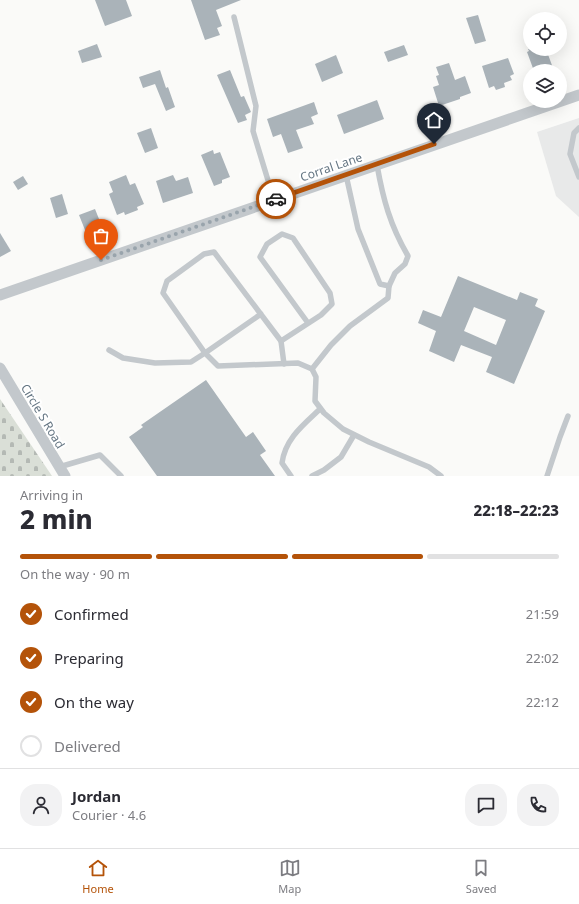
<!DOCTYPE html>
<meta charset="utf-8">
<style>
:root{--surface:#fff;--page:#f2f2f3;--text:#2b2b33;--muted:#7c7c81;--line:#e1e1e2;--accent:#b45309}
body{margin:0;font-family:"Noto Sans",sans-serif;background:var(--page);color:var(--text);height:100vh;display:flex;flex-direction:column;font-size:15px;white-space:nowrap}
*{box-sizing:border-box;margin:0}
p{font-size:13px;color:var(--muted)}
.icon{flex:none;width:22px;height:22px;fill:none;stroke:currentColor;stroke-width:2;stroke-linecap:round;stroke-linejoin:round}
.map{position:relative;height:476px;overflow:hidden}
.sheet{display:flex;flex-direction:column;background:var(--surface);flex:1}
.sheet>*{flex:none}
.tools{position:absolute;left:523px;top:12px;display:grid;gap:8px}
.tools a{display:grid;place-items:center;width:44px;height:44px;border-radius:50%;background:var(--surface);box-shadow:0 4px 16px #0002;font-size:20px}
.pin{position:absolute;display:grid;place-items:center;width:34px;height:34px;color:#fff;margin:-41px -17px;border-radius:50% 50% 50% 0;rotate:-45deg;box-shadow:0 0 4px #0007}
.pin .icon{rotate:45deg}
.courier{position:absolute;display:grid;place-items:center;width:40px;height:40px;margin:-20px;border:3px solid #b45309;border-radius:50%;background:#fff;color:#222;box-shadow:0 1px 5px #0007}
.overview em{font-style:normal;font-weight:800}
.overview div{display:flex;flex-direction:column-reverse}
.overview{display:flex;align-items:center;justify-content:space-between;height:68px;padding:0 20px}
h1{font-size:26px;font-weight:800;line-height:30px}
.bar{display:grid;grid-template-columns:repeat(4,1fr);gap:6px 4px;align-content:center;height:48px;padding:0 20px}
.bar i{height:5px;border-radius:3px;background:var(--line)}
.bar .selected{background:var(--accent)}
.bar p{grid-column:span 4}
.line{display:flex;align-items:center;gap:10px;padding:0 20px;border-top:1px solid var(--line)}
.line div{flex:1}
.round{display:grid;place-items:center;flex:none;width:42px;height:42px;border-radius:16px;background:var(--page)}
ol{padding:0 20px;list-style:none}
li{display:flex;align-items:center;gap:12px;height:44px}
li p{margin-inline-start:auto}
li .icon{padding:4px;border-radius:50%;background:var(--accent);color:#fff;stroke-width:4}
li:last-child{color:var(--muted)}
li i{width:22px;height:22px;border:2px solid var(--line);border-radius:50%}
.menu{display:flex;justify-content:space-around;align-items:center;height:56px;border-top:1px solid var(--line);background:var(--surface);font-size:11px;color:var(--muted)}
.menu a{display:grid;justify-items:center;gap:2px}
.menu .selected{color:var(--accent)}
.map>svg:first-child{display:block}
.built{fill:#e8e9e9}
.cemetery{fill:url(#cemetery-stones)}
.building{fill:#aab3b9;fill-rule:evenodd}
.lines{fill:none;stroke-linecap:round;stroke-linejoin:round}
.service{stroke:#c3c8cc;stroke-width:5.5}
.minor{stroke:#c3c8cc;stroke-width:11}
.done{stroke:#99a4ac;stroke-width:4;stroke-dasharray:0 7.2}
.route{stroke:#b45309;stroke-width:5}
.labels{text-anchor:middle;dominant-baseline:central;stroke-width:4;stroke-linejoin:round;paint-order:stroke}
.street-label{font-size:12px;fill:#657683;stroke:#fff}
</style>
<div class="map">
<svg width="579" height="476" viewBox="0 0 579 476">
<defs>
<pattern id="cemetery-stones" width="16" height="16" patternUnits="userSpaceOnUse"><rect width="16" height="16" fill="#dadfd7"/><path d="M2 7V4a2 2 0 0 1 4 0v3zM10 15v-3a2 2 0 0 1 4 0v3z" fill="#b4b9b4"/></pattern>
</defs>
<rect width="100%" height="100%" fill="#fafaf8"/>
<path class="built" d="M579,118V217L556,196L537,132Z"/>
<path class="cemetery" d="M0,399L52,476H0Z"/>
<g class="building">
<path d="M95,0H126L132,16L105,26Z"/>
<path d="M191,0H241L216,10L222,26L217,28L220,35L205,40Z"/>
<path d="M478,15L486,41L475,44L466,18Z"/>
<path d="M97,44L102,57L82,63L78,51Z"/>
<path d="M404,45L408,55L388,62L384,52Z"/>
<path d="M528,49H546L553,68L545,71H534L527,52L529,51Z"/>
<path d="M336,55L343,73L322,82L315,64Z"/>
<path d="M508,58L514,74L510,76L512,80L504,83L505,87L496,90L494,86L489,88L482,66Z"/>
<path d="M449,63L455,80L465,76L471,93L460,97V99L439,106L433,87L439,85L436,76L439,75L436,67Z"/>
<path d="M160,70L166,88L168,87L175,107L166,111L155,84L143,88L139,77Z"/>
<path d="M230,70L241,97L244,96L251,112L245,115L247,120L238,123L217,75Z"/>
<path d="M377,100L384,119L344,134L337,115Z"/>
<path d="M314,102L318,114L311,117L314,124L296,130L303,148L288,153L281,134L273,137L267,119Z"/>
<path d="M151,128L158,148L145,153L137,133Z"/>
<path d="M213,150L214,154L220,152L230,177L222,180V183L214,186L201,155Z"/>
<path d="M126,175L130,185L135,183L144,204L137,207L138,210L125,215L124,212L117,215L109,194L113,192L109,182Z"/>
<path d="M173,175L176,181L188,177L193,193L163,203L156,181Z"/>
<path d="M23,176L28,184L18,190L13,182Z"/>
<path d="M62,194L68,214L56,218L50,198Z"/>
<path d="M95,209L101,224L85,230L79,215Z"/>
<path d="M0,233L11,251L0,257Z"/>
<path d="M458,276L517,300L520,292L538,299L535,306L545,311L514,384L486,372L492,357L461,345L454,362L429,351L436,331L418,323L423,310L441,317ZM474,307L506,320L496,345L464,331Z"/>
<path d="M206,380L246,437L253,432L266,451L260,455L275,476H157L129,437L143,427L141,425Z"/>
</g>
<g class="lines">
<g class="service">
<path d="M234,17L256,106L253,131L274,200"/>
<path d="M579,128L574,133L570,154L579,177"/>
<path d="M377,165C383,199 390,225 408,256L405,264L395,273L389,286"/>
<path d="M261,314L205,353L163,293L167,281L204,254L214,252L281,341L284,364"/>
<path d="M281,341L321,315L332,304L330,293L293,238L282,234L267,244L260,257L308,323"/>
<path d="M109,350L123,358L155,363L191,362L205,353L218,366L298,363L312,369L316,377L315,401L324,413L343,429L369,442L429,467L441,476"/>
<path d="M312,369L331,345L350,326L388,298L389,286L380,284L358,229L346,175"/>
<path d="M59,467L100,455L121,476"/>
<path d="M291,476L282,463C285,439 303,425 320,409"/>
<path d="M312,476L324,470L341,457L354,435"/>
<path d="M547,476L560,437L568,416"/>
</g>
<g class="minor">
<path d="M0,295L579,95"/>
<path d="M0,368L65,476"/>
</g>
</g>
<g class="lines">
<path class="done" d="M101,260L276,199"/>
<path class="route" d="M276,199L434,144"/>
</g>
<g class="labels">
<g class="street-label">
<text transform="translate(331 167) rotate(-19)">Corral Lane</text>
<text transform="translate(43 416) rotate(59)">Circle S Road</text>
</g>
</g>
</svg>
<div class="tools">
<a><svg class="icon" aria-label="locate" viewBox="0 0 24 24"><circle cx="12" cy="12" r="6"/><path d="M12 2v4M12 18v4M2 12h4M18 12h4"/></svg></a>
<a><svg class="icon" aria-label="layers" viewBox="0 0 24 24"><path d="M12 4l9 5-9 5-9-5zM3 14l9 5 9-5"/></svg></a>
</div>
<div class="pin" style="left:101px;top:260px;background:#ea580c"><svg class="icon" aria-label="bag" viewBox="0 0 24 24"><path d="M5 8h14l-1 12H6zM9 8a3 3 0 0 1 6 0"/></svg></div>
<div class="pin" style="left:434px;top:144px;background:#1f2937"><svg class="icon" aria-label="home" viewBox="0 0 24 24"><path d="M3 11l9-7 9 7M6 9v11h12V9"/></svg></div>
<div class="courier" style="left:276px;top:199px"><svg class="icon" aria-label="car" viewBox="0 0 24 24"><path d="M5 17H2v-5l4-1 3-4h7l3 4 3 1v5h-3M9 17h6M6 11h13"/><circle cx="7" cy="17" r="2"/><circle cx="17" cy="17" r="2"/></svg></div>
</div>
<section class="sheet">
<div class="overview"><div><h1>2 min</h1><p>Arriving in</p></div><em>22:18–22:23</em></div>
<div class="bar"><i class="selected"></i><i class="selected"></i><i class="selected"></i><i></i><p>On the way · 90 m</p></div>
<ol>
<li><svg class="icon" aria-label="check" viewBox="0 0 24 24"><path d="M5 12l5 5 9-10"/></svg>Confirmed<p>21:59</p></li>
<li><svg class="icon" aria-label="check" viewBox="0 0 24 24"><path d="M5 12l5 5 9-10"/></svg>Preparing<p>22:02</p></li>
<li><svg class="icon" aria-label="check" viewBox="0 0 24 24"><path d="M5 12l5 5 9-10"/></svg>On the way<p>22:12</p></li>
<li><i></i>Delivered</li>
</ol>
<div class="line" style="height:72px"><a class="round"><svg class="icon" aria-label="person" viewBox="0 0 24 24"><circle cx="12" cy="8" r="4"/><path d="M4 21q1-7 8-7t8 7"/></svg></a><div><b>Jordan</b><p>Courier · 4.6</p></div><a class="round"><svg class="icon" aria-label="chat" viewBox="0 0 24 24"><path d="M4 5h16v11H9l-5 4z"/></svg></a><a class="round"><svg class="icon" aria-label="phone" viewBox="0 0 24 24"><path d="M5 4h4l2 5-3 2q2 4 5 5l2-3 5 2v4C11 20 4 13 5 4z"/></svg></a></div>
</section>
<nav class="menu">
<a class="selected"><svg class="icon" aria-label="home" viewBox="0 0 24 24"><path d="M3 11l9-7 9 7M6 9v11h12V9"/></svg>Home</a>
<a><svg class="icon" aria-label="map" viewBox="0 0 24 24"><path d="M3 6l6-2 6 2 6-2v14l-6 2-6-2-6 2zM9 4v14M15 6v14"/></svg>Map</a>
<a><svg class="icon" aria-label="saved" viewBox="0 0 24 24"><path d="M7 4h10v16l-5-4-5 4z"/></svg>Saved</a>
</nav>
